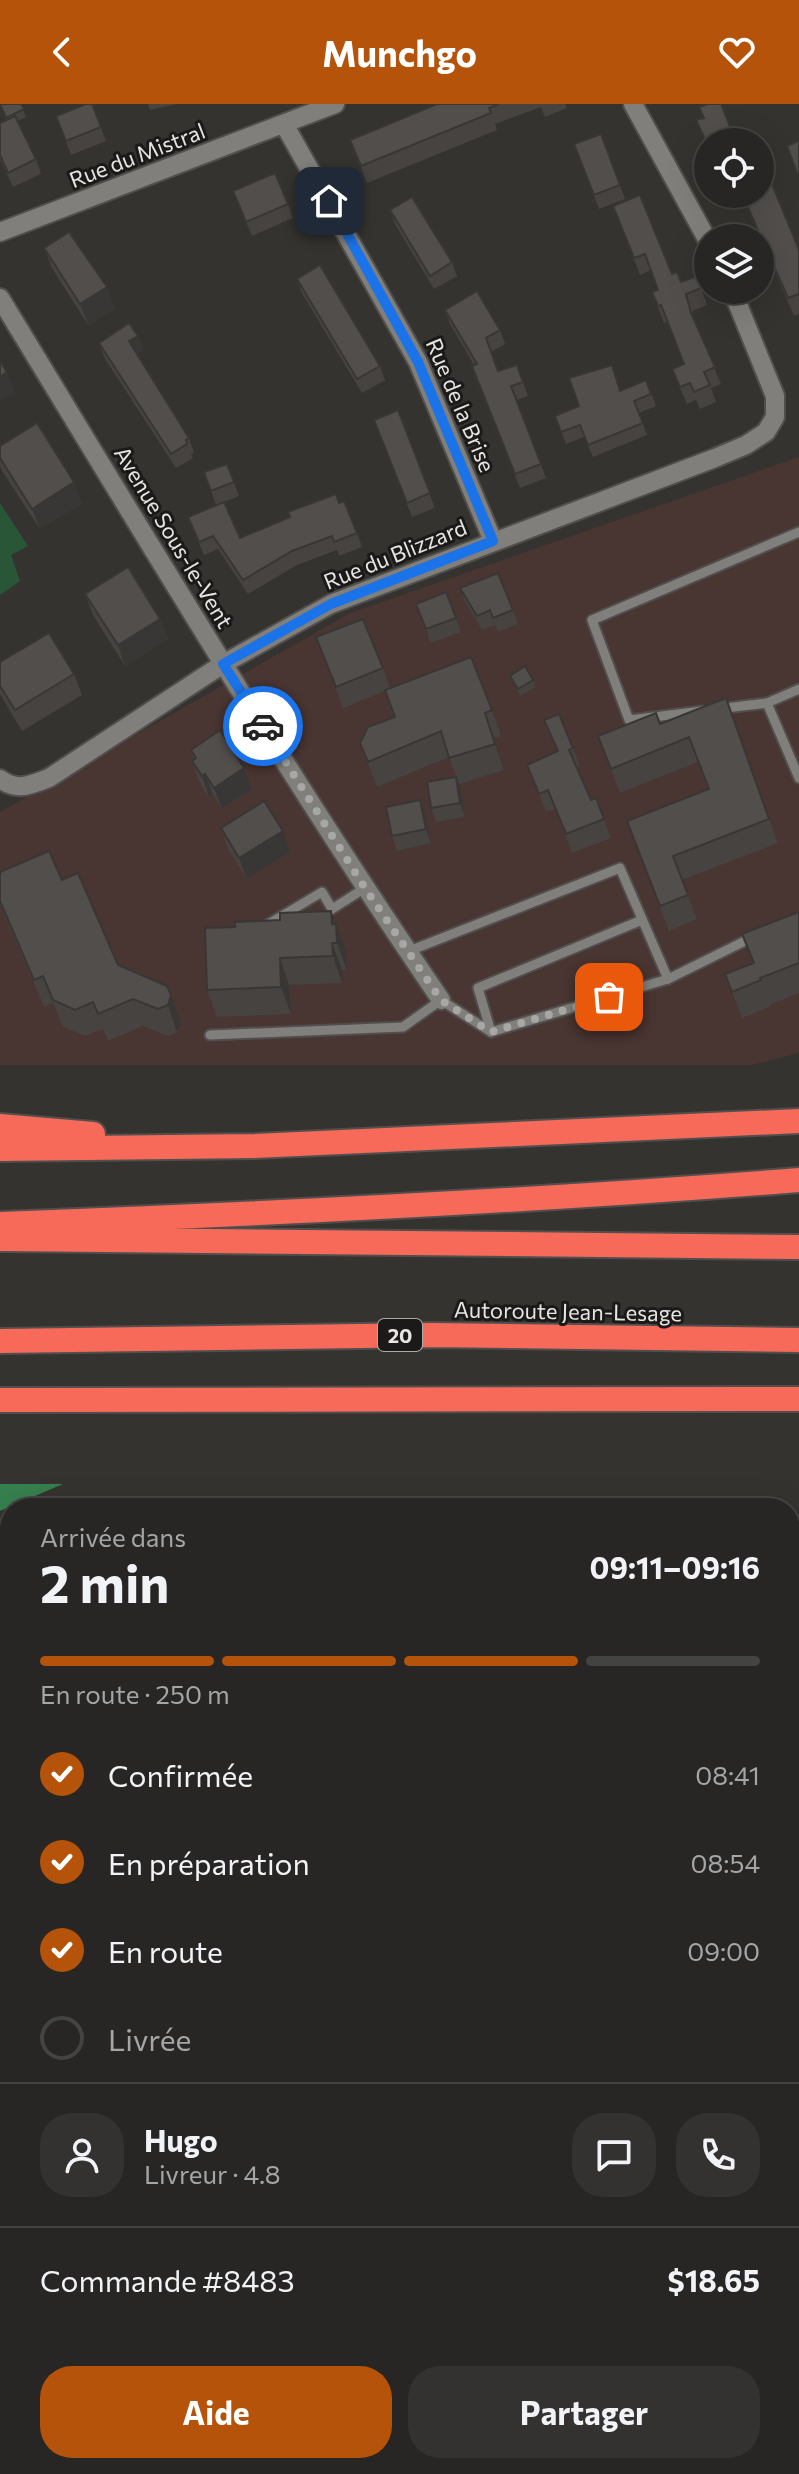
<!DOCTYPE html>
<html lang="fr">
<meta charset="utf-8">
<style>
:root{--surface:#272624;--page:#333231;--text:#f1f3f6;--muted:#a4a5a6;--line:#434341;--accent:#b45309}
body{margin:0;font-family:Commissioner,sans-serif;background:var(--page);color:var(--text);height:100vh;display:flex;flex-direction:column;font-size:30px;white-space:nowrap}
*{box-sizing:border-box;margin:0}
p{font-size:26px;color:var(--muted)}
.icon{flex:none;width:44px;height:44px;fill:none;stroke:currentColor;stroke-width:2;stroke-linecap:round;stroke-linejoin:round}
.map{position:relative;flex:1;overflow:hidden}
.sheet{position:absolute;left:0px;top:1394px;width:800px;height:976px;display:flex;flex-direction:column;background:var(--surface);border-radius:32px 32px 0 0;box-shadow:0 8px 32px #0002,0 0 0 2px var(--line)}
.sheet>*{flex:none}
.controls{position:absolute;left:694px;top:24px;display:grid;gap:16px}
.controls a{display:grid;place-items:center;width:80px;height:80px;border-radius:50%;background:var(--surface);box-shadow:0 8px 32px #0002,0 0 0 2px var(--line);font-size:40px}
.pin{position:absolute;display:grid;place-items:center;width:68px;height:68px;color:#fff;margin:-34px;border-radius:16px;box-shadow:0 4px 12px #0006}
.courier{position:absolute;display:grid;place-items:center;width:80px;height:80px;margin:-40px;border:6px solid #1a73e8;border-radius:50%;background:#fff;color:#222;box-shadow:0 2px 10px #0007}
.head em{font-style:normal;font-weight:700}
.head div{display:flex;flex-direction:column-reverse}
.head{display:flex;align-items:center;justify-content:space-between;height:136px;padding:0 40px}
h1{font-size:52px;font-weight:700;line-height:60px}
.bar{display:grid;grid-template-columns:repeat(4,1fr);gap:12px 8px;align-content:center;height:96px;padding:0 40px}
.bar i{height:10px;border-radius:6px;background:var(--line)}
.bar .on{background:var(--accent)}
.bar p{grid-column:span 4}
.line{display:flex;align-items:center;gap:20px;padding:0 40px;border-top:2px solid var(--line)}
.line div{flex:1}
.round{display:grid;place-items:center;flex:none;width:84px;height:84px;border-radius:32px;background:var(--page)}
ol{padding:0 40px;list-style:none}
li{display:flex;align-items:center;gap:24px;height:88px}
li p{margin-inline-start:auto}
li .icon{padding:8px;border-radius:50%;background:var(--accent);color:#fff;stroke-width:4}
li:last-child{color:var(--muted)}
li i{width:44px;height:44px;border:4px solid var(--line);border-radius:50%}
.action{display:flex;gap:16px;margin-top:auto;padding:16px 40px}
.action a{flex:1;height:92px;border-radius:32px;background:var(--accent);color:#fff;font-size:32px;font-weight:700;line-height:92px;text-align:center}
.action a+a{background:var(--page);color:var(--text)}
header{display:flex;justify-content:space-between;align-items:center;height:104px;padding:0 40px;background:var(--accent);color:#fff;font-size:36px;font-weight:700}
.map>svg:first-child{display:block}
.commercial{fill:#493531}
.green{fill:#2a5638}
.forest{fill:#377f4f}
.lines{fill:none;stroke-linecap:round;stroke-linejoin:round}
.service-casing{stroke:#504f4d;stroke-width:13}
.minor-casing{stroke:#504f4d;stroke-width:22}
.motorway-casing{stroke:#504f4d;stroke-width:28}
.service{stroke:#807f7b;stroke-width:9}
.minor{stroke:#807f7b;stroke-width:18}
.motorway{stroke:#f76a5a;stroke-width:24}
.wall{fill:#464341}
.shaded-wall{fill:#393735}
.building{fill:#514e4c;stroke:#393735;stroke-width:2}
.done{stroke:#a7a7a4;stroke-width:8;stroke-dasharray:0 14.4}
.route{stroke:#1a73e8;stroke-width:10}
.labels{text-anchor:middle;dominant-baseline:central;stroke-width:6;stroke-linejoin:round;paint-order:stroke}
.shield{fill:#1b1a19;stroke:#a8a8a6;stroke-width:2}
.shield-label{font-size:20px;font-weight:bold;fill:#e5e5e3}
.street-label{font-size:22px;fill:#e5e5e3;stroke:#1b1a19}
</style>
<header><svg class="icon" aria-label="back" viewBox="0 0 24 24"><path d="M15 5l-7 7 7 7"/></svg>Munchgo<svg class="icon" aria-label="heart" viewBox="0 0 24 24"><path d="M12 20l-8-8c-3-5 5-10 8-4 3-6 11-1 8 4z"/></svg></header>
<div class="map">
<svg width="799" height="2370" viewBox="0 0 799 2370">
<rect width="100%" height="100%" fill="#343330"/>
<g class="commercial">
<path d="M799,353V949L752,961H0V708L350,509Z"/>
<path d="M790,1431H799V2370H116L84,2360H790Z"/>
<path d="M10,1997V2337L6,2335L0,2309V1998Z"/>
</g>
<path class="green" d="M0,399L28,442L11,451L20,477L0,491Z"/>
<path class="forest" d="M0,1380H63L0,1407Z"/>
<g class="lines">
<defs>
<g id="service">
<path d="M767,599L799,585"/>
<path d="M717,605L767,599L799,674"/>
<path d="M702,607L629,616L592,516L799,428"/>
<path d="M265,822L322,788L332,805L365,784"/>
<path d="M409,847L620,764L668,875"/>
<path d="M491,928L478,884L642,816"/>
<path d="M210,931L403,923L441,896L491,928L668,875L755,832"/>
<path d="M790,1466L799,1469"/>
<path d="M790,1828L799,1880"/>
<path d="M790,2078L799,2077"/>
</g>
<g id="minor">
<path d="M633,0L708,137"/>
<path d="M284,20L418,258L493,437"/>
<path d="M0,128L335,0"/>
<path d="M0,194C144,430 285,668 441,896"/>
<path d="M0,675C17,688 30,681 49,674L223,560L331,500L715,354L746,341L766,328L775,313V292L732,186"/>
<path d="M0,1642L10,1641"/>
<path d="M617,2360L622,2370"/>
<path d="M158,2370L161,2360"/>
</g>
<g id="motorway">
<path d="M0,1022L93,1030"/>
<path d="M0,1045L255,1042L799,1017"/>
<path d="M0,1120C267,1110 533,1097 799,1076"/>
<path d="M1,1135L799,1143"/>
<path d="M0,1237L431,1231L799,1236"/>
<path d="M0,1296L799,1295"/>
</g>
</defs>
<use href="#service" class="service-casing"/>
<use href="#minor" class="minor-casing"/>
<use href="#motorway" class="motorway-casing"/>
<use href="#service" class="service"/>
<use href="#minor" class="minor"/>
<use href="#motorway" class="motorway"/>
</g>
<g class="wall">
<path d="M0,0H21L26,13L18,17L36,55L41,70L13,83L0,55V19L6,16L0,3Z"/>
<path d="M92,0L106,37L71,51L56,12Z"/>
<path d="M148,0H177L150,6Z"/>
<path d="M437,0H565L567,4L545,13L541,3L495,20L497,26L367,79L350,36Z"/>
<path d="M601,30L625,95L599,105L574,40Z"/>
<path d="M233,87L288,100L293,114L252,132Z"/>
<path d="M742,90H760L799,146V210L794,212Z"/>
<path d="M613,102L672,170L681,178L701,184L707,201L692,207L695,218L721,280L711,284L716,298L700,305L696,296L687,300L672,265L684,261L667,218L664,219L652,188L658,186L651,166L640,171Z"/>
<path d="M390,106L452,158L457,172L434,185L395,120Z"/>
<path d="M44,144L115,204L88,221L52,164Z"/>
<path d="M297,175L380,262L385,276L362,289L302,189Z"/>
<path d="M445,206L500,226L505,240L491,248L498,267L523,278L528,292L517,296L546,374L520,384L477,276L474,261L450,220Z"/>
<path d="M138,232L143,246L137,250L189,334L194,349L191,350L193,354L176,364L104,253L99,239Z"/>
<path d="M646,276L656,302L639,309L647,331L593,353L584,333L566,340L555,312Z"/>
<path d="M398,306L435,404L412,413L374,316Z"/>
<path d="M0,342L82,399L40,425L2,367L0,361Z"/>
<path d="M227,360L239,392L224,398L240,434L339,399L357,429L362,443L339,452L337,446L297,461L248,490L218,445L204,451L188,413L216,401L204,368Z"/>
<path d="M498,469L518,520L498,528L495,521L482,526L465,498L460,484Z"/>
<path d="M446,488L461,528L431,539L416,500Z"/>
<path d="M85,490L160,515L168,535L125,562L93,511Z"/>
<path d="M316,533L383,564L390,584L492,606L501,632L494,634L504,666L459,680L449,653L377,683L360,639L395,613L385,587L343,604Z"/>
<path d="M0,558L74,570L82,591L22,627L0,590Z"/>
<path d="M510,572L533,576L536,583L520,592Z"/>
<path d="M726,594L778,739L682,776L697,815L669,827L627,717L709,685L698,658L620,689L598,632L660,620Z"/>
<path d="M544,616L573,644L580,663L577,664L591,696L596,694L611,734L572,749L555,705L546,708L527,661L557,648Z"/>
<path d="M191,646L244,664L252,685L222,705L213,691L209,693L199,678L192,657L194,656Z"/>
<path d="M456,673L461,688L465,713L436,718L431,704Z"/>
<path d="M420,696L425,710L431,739L397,747L392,732Z"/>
<path d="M221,724L290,748L247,775L228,745Z"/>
<path d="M0,768L62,776L118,861L167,882L181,918L177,928L168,932L143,922L108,937L103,925L85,932L63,923L53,899L44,903L0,801Z"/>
<path d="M331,807L346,847L347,866H342V879L289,881L291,910L217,913L207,886L235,823Z"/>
<path d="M799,808V889L770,901V903L742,914L725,870L753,859L742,830Z"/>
<path d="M799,1500V1625L791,1602Z"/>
</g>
<g class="shaded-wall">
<path d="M107,183L115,204L88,221L80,200Z"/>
<path d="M138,232L143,246L134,251L129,237Z"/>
<path d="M7,268L15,289L0,298V273Z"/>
<path d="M74,378L82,399L40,425L32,405Z"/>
<path d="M160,515L168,535L125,562L118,541Z"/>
<path d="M485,609L494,634L504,666L495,640Z"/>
<path d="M244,664L252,685L222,705L214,684Z"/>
<path d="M205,670L213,691L209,693L202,672Z"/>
<path d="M456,673L461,688L465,713L460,699Z"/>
<path d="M420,696L425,710L431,739L426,725Z"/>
<path d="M283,727L290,748L247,775L239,754Z"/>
<path d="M331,807L346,847L347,866L337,839L332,820Z"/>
<path d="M332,839L342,866V879L333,852Z"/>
<path d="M280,854L289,881L291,910L281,883Z"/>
<path d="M171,891L181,918L177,928L168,901Z"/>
</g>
<g class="building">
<path d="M0,0H21L24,5L6,14Z"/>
<path d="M86,0H92L101,23L66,37L56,12Z"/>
<path d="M437,0H499L489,4L491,9L361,62L350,36Z"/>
<path d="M708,0H721L736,38H708V42L696,16L704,14L699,3Z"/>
<path d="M15,12L36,55L8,69L0,51V19Z"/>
<path d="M601,30L620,81L594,91L574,40Z"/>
<path d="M799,37V69H797L787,42Z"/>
<path d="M766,65L799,146V190L788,194L742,90H760V67Z"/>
<path d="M275,69L288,100L246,118L233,87Z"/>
<path d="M640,91L672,170L677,168L681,178L697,172L701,184L686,190L691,209L715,263L704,268L710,281L694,288L690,279L680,283L672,265L684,260L661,201L658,202L652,188L658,186L645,150L634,154L613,102Z"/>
<path d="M412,93L452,158L430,172L390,106Z"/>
<path d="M69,128L107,183L80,200L44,144Z"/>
<path d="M320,161L380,262L357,275L297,175Z"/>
<path d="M477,187L500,226L486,234L498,267L517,261L523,278L511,282L541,360L515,370L472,262L477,260L445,206Z"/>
<path d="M129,219L138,232L129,237L189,334L186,336L187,340L171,350L99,239Z"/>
<path d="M0,257L7,268L0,273Z"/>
<path d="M612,261L620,287L646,276L651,290L634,297L643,319L588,341L580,321L561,328L555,312L579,302L569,274Z"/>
<path d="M398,306L430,389L407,399L374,316Z"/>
<path d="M37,319L74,378L32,405L0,354V342Z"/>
<path d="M227,360L234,378L211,387L204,368Z"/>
<path d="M336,390L339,399L344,397L357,429L334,438L332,432L292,447L243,476L213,432L199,438L188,413L224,398L240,434L290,413L288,408Z"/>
<path d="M128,463L160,515L118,541L85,490Z"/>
<path d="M498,469L513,506L493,514L490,506L477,512L460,484Z"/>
<path d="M446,488L456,514L426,525L416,500Z"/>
<path d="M363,515L383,564L336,583L316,533Z"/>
<path d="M49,529L74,570L15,606L0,582V558Z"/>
<path d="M471,553L492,606L485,609L495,640L449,654L441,627L368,658L360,639L368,623L395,613L385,586Z"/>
<path d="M525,562L533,576L518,585L510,572Z"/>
<path d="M726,594L769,715L673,752L688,791L660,802L627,717L709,685L689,633L611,665L598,632L656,609L660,620Z"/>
<path d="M559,610L573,644L569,646L591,696L596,694L604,715L566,730L548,686L539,690L527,661L558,647L544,616Z"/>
<path d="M220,626L244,664L214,684L205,670L202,672L192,657L196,654L191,646Z"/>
<path d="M456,673L460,699L431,704L427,678Z"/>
<path d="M420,696L426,725L392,732L386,703Z"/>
<path d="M264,697L283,727L239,754L221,724Z"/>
<path d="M49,747L62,776L78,769L118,861L167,882L171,891L168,901L158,905L133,895L98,910L93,898L75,906L53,896L43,872L34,876L0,797V768Z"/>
<path d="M331,807L332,820H336L337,839H332L333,852L280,854L281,883L207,886L205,824L235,823V818L280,816V809Z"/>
<path d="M799,808V859L760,874L761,876L732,888L725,870L754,859L742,830Z"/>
<path d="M799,1500V1601L791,1602L790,1502Z"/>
<path d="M799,1677V1779L790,1727V1678Z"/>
<path d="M10,1996V2285L0,2242V1997Z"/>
</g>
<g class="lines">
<path class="done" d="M263,622L365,784L441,896L491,928L609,893"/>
<path class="route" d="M263,622L223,560L331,500L493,437L418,258L329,97"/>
</g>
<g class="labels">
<rect class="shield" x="378" y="1215" width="44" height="32" rx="6"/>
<g class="shield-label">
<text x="400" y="1231">20</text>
</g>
<g class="street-label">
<text transform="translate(137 51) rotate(-21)">Rue du Mistral</text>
<text transform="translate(461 301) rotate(67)">Rue de la Brise</text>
<text transform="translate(174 433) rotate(59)">Avenue Sous-le-Vent</text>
<text transform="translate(395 450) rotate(-22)">Rue du Blizzard</text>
<text transform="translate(568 1207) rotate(1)">Autoroute Jean-Lesage</text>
</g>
</g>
</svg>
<div class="controls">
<a><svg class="icon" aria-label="locate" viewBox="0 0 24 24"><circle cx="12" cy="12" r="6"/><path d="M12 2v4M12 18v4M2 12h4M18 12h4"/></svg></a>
<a><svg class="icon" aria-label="layers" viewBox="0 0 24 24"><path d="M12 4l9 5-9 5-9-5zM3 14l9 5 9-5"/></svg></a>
</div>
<div class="pin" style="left:609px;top:893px;background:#ea580c"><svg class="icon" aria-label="bag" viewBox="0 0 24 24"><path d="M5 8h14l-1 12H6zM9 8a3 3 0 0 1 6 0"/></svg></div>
<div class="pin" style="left:329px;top:97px;background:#1f2937"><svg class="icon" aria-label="home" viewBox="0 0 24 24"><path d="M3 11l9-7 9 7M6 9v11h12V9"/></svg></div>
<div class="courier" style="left:263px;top:622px"><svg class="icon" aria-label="car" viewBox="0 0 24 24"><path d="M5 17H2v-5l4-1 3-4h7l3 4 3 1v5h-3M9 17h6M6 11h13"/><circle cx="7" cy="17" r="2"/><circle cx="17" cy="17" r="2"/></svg></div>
<section class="sheet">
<div class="head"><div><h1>2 min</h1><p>Arrivée dans</p></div><em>09:11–09:16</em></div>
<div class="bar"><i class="on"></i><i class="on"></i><i class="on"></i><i></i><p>En route · 250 m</p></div>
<ol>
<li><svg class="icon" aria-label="check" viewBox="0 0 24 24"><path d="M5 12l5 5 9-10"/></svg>Confirmée<p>08:41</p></li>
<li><svg class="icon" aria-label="check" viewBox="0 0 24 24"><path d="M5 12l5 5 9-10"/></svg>En préparation<p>08:54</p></li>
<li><svg class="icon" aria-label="check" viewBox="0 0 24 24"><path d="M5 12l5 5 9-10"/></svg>En route<p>09:00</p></li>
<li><i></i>Livrée</li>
</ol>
<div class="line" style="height:144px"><a class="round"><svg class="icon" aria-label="person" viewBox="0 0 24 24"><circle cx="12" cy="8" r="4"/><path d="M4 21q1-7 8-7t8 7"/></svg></a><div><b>Hugo</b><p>Livreur · 4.8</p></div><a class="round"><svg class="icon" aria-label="chat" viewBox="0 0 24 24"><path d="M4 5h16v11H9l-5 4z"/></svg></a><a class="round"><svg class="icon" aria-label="phone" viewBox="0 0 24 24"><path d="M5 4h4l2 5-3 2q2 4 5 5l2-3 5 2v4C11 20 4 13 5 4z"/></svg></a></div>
<div class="line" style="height:104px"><div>Commande #8483</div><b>$18.65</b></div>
<div class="action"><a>Aide</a><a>Partager</a></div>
</section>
</div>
